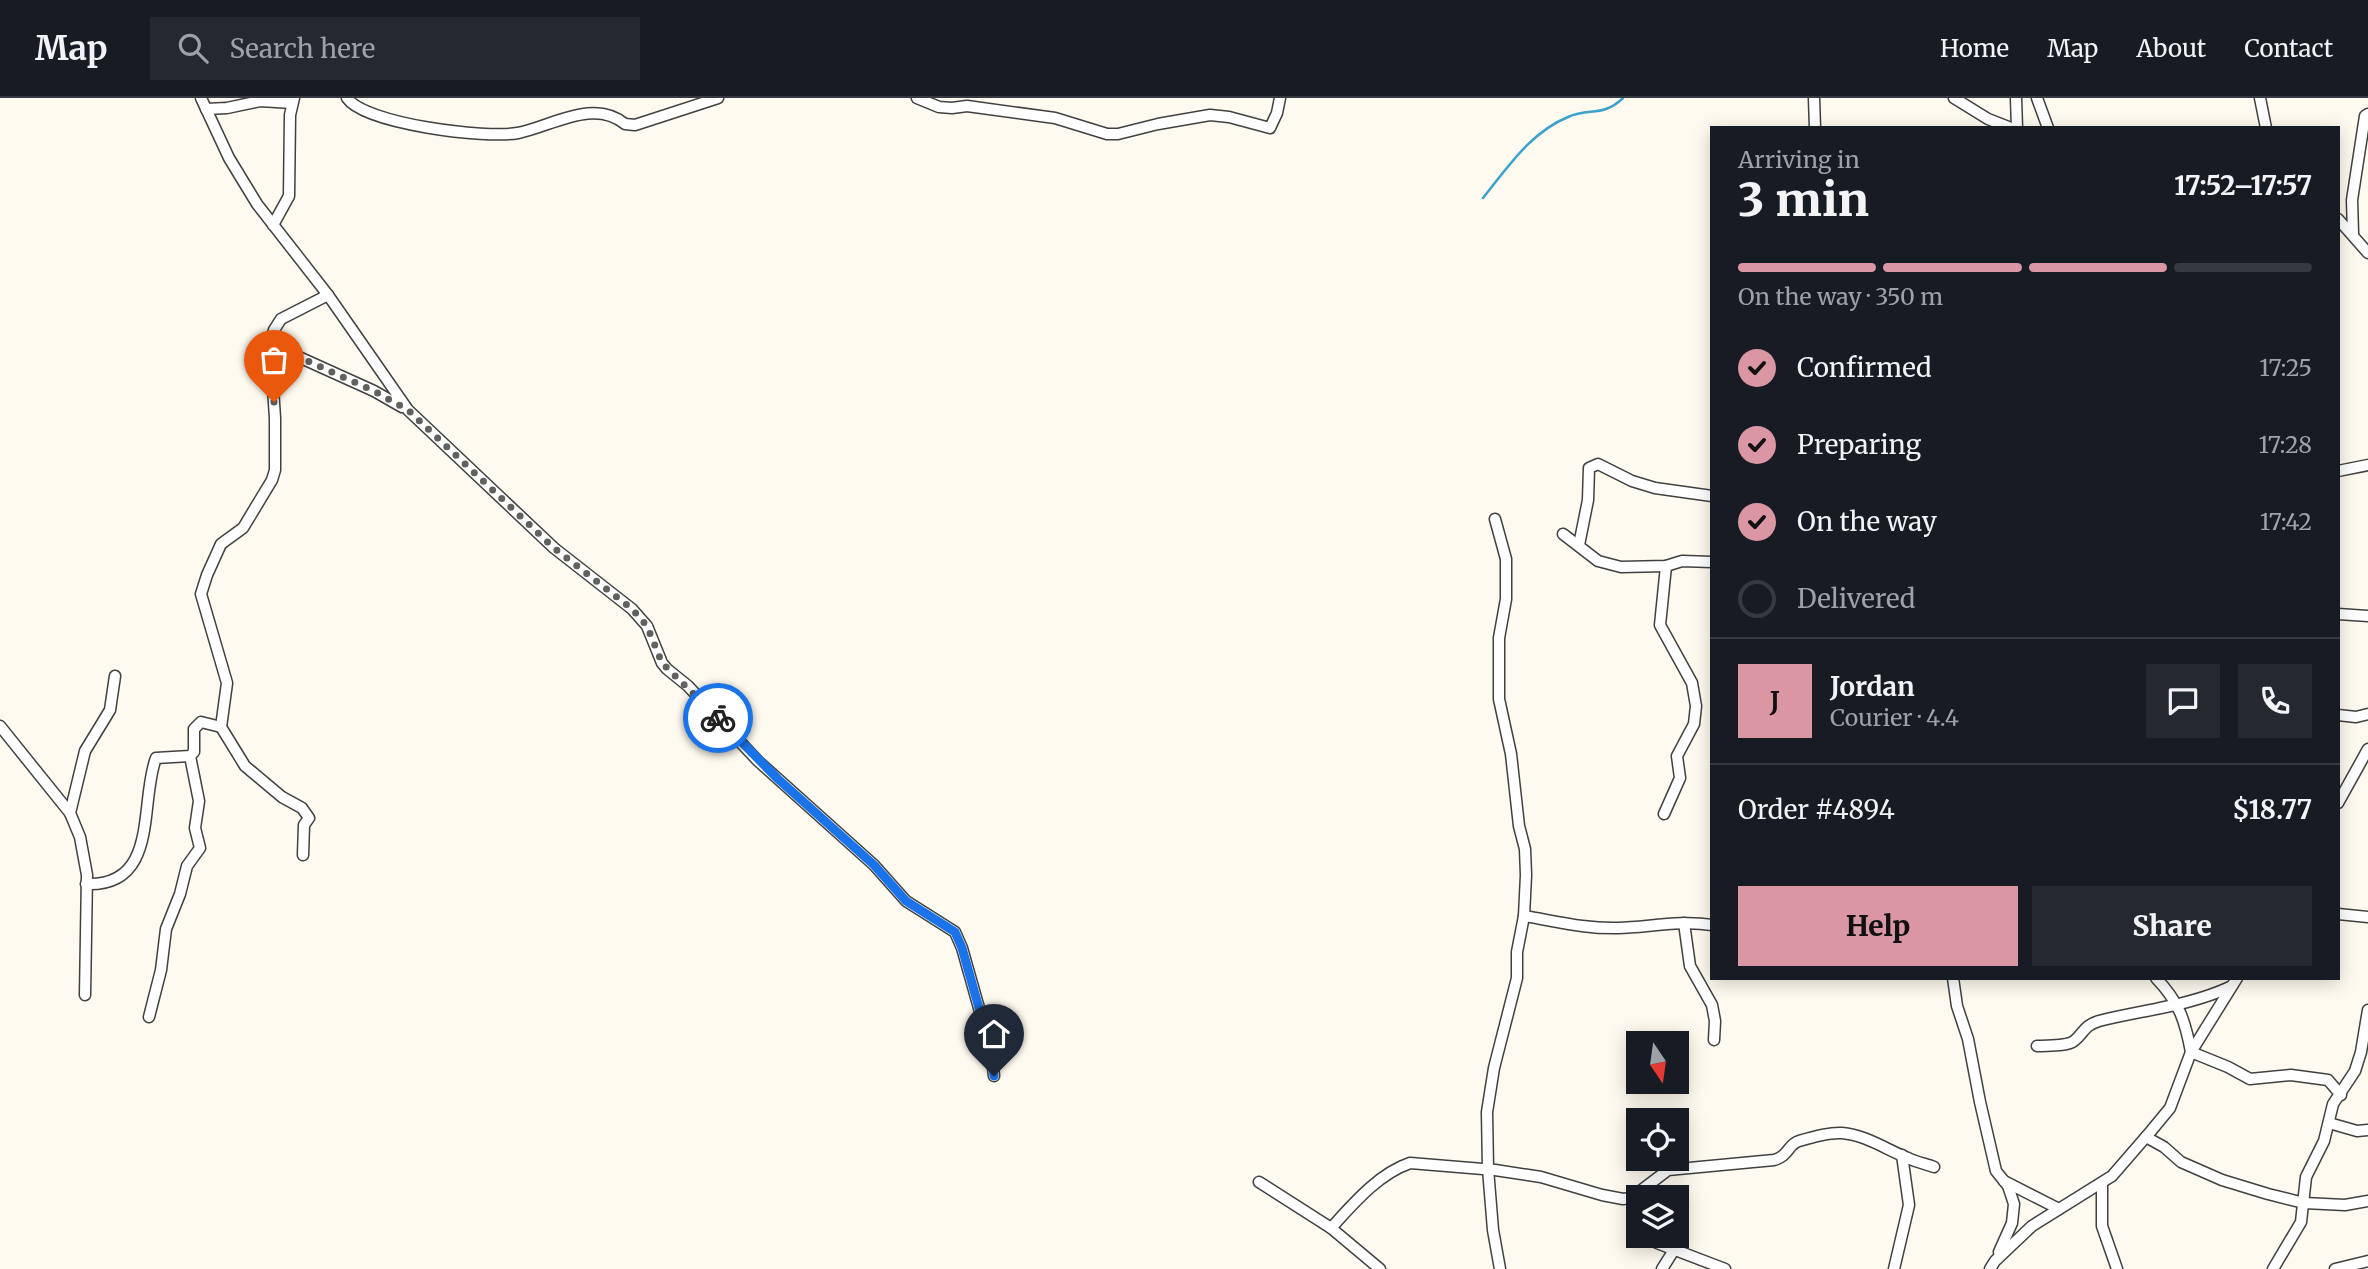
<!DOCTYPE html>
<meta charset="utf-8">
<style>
:root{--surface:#171b24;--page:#242831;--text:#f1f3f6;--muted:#9ea1a6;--line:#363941;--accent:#da97a3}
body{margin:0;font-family:Merriweather,serif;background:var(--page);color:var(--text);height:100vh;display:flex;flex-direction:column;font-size:26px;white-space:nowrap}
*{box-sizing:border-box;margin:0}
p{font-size:23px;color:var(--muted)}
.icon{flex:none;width:38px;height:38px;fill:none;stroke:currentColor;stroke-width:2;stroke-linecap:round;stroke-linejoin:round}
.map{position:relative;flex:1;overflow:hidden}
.details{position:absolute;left:1710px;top:28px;width:630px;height:854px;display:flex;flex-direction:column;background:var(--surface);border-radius:0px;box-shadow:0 4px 18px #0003}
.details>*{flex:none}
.needle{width:46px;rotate:167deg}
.controls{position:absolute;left:1626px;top:933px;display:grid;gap:14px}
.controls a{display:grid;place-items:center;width:63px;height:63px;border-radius:0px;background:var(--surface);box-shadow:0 4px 18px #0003;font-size:35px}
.pin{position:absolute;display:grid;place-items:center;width:60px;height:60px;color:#fff;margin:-72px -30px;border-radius:50% 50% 50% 0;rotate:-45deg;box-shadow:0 0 7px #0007}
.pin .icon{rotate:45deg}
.courier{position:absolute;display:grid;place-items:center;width:70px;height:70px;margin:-35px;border:5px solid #1a73e8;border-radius:50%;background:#fff;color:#222;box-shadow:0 2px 9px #0007}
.overview em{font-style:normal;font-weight:800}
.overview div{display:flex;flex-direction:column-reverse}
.overview{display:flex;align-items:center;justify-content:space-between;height:119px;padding:0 28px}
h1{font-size:46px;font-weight:800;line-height:52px}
.bar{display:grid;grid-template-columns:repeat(4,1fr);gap:10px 7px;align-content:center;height:84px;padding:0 28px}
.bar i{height:9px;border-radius:5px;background:var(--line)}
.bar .on{background:var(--accent)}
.bar p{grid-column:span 4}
.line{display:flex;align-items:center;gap:18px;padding:0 28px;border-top:2px solid var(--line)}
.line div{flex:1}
.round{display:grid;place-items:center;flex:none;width:74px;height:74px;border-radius:0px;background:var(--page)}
ol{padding:0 28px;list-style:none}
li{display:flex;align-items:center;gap:21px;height:77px}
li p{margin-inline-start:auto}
li .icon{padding:7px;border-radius:50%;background:var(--accent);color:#111;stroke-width:4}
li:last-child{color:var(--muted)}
li i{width:38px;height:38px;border:4px solid var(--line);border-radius:50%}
.button{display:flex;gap:14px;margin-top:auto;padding:14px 28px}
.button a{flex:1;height:80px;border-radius:0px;background:var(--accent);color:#111;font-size:28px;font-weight:800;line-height:80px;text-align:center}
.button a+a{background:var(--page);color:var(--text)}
header{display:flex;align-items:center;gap:42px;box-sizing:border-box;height:98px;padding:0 35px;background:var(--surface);border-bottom:2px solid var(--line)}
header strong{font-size:33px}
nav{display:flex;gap:38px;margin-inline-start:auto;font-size:24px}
.search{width:490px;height:63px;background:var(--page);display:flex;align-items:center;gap:18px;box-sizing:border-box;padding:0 24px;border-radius:0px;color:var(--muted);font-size:26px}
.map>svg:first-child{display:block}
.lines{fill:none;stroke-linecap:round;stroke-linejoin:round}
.stream{stroke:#3ba2cd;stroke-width:2.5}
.minor-casing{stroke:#414141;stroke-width:13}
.minor{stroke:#fff;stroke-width:10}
.done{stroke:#62615d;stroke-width:7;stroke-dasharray:0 12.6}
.route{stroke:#1a73e8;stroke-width:9}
</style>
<header>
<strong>Map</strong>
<div class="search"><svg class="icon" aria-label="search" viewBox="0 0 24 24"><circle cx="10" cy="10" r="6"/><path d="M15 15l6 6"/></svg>Search here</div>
<nav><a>Home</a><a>Map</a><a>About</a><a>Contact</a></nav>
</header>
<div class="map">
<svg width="2368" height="1171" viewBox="0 0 2368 1171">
<rect width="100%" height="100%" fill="#fffaef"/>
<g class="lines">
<path class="stream" d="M1483,100C1508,69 1531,34 1568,19C1590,9 1602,20 1623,0"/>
<defs>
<g id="minor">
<path d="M201,0L229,60L257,106L328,197L408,312L554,450L632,511L647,528L662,565L667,571L688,588L758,663L874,767L906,803L955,834L962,850L979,910L992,959L994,978"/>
<path d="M347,0C365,26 486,41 518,35C552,28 594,0 625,26L635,27L718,0"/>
<path d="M917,0L939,9L952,10L967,8L1055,20L1107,36H1118L1158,26L1210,17L1229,19L1270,30L1277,15L1280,0"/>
<path d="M1814,0L1815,30"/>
<path d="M1954,0L1988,21L2011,30"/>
<path d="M2016,0L2017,30"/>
<path d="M2037,0L2048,30"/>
<path d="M2260,0L2266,30"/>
<path d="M206,11L227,10L260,3L292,5"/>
<path d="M2338,121L2368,155"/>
<path d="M273,127L289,98L290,17L294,0"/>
<path d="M2353,136L2352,102L2365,18L2368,16"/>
<path d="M270,246L374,293L402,309"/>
<path d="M2338,373L2368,367"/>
<path d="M1495,421L1506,461V501L1499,540V601L1511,656L1519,728L1525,751L1526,777L1524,818L1517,854V880L1494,970L1487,1014L1488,1071L1493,1132L1500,1171"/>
<path d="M1563,436L1598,463L1621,469L1666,468L1682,463L1712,464"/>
<path d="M1579,447L1588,402L1589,370L1598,366L1632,383L1655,390L1712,398"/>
<path d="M2338,516L2368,518"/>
<path d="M2338,617L2356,619L2368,616"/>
<path d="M0,628L70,715L80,739L87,777L85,897"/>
<path d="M2338,705L2368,651"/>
<path d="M70,715L85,653L110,612L115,578"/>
<path d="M1664,716L1680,680L1677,658L1694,626L1696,608L1692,585L1660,527L1666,468"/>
<path d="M303,757L304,727L309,720L302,710L282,699L245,668L221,629L227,585L201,496L207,477L221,446L243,430L272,382L275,372V320L270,246L274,232L281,221L328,197"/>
<path d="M86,786C160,789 139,704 156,660L190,658L194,654V631L201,624L221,629"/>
<path d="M2338,816L2368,819"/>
<path d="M1524,818C1555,823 1586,831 1618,830C1649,829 1681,822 1712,827"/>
<path d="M1684,825L1690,868L1712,907L1715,923L1714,942"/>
<path d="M1953,880L1957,908L1968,941L1980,1004L1996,1073L2008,1088L2014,1106L2012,1125L1999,1154"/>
<path d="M2156,880C2179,904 2185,922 2191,954L2228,969L2250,981L2291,977L2328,982L2341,997"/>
<path d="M149,919L161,872L166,831L180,796L187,768L200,750L195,730L199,703L190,658"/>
<path d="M2037,948C2047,947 2066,949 2074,943C2085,934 2083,928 2099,923C2143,912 2189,908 2230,889"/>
<path d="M2329,1025L2357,1033L2368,1032"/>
<path d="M2146,1039L2164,1049L2181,1064L2222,1082L2268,1096L2304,1105L2345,1107L2368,1103"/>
<path d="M2004,1083L2059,1111"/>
<path d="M1259,1084L1331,1130L1380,1171"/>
<path d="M2102,1087V1128L2117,1171"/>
<path d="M1331,1130C1353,1106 1378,1076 1410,1065L1495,1072L1541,1079L1602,1097L1623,1101L1631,1100L1668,1072L1774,1062C1789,1058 1788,1046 1799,1043C1812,1039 1829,1034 1842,1035C1866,1037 1887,1052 1908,1060C1916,1064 1926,1066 1934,1069"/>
<path d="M1654,1138L1657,1145L1725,1171"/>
<path d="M1662,1171L1674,1152"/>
<path d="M1894,1171L1909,1107L1902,1057"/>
<path d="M1990,1171L1995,1163L2032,1128L2112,1078L2151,1033L2170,1010L2191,954L2237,880"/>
<path d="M2273,1171L2301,1124L2306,1079L2324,1043L2333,1006L2355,973L2361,954L2368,912"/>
<path d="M2335,1171L2368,1163"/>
</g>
</defs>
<use href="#minor" class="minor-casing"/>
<use href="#minor" class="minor"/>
</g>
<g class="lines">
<path class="done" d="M274,304L270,246L374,293L408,312L554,450L632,511L647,528L662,565L718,620"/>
<path class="route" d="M718,620L778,681L874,767L906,803L955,834L962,850L979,910L992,960L994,978"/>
</g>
</svg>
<div class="controls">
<a><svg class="needle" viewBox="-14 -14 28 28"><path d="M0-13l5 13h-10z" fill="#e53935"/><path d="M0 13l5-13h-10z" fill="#9ea1a6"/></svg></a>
<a><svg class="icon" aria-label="locate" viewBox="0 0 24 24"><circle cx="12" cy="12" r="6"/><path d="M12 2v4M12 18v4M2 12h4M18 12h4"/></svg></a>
<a><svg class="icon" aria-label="layers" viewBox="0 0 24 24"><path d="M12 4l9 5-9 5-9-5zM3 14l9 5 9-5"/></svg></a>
</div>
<div class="pin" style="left:274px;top:304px;background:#ea580c"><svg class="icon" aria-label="bag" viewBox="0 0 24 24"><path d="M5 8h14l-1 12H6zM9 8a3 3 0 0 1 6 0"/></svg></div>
<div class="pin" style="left:994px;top:978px;background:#1f2937"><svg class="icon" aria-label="home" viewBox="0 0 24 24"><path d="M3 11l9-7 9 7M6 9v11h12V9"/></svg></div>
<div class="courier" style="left:718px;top:620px"><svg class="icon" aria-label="bike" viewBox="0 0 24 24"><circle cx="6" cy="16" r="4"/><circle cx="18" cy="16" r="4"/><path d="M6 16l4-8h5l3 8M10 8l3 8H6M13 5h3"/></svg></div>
<section class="details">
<div class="overview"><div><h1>3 min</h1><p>Arriving in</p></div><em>17:52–17:57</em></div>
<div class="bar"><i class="on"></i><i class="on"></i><i class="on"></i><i></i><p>On the way · 350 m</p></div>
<ol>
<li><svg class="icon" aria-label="check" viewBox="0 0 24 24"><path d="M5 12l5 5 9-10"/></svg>Confirmed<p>17:25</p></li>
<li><svg class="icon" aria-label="check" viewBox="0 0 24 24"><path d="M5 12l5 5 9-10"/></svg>Preparing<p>17:28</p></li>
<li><svg class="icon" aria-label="check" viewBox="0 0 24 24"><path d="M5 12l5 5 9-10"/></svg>On the way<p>17:42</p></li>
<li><i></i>Delivered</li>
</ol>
<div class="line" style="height:126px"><b class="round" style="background:var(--accent);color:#111">J</b><div><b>Jordan</b><p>Courier · 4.4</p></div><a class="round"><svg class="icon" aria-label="chat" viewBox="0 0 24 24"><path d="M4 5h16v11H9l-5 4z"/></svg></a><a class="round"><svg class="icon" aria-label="phone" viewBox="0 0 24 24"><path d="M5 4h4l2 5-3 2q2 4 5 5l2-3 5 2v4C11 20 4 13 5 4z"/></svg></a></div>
<div class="line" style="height:91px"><div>Order #4894</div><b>$18.77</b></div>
<div class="button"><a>Help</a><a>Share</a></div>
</section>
</div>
